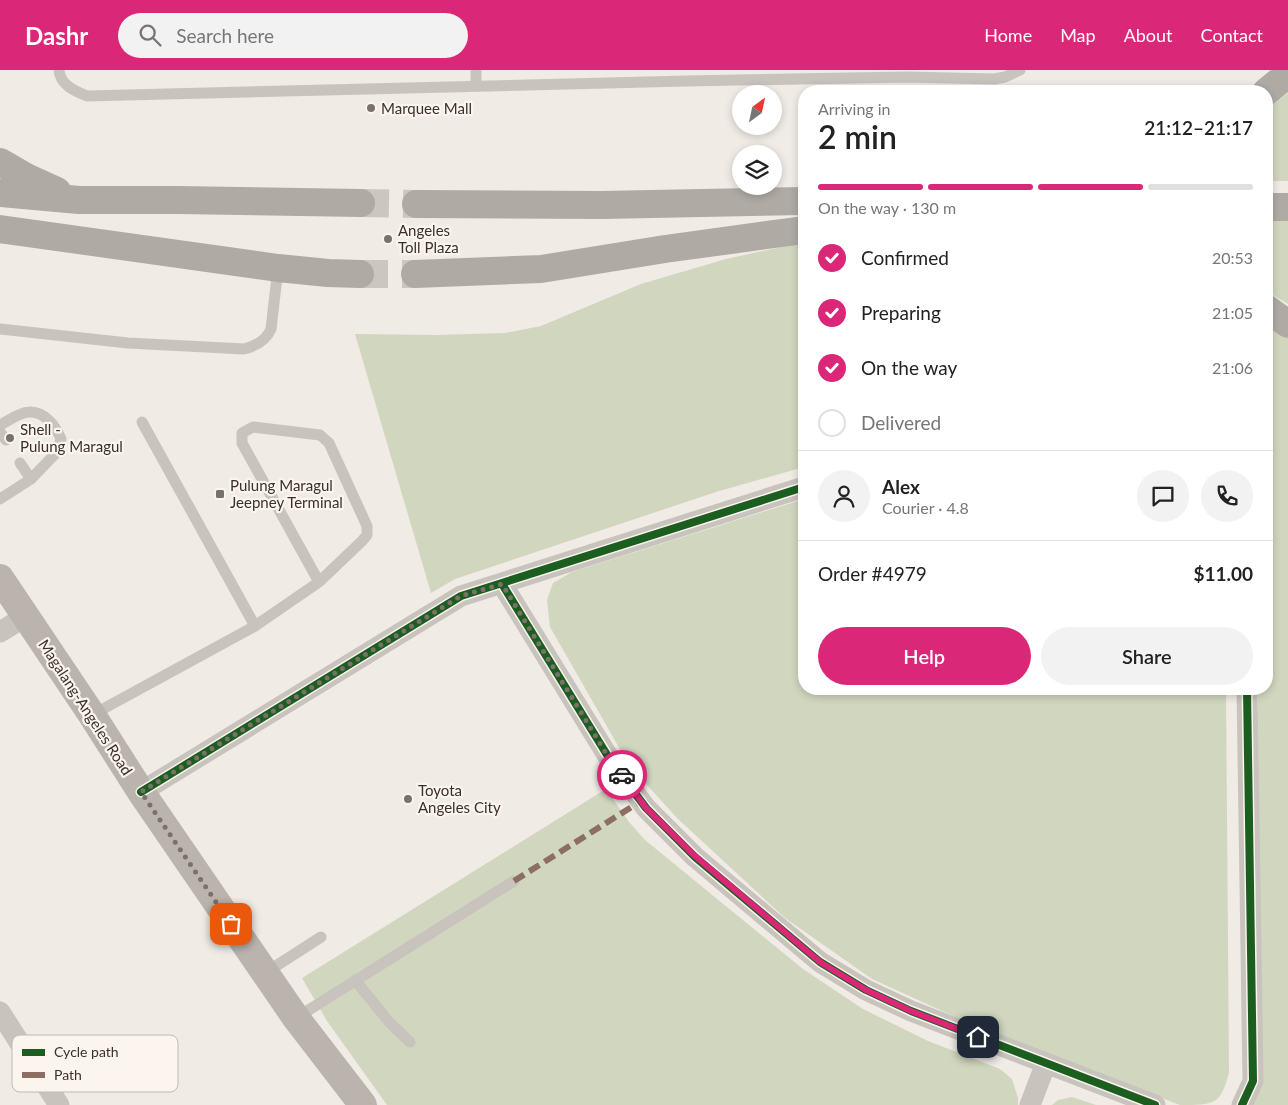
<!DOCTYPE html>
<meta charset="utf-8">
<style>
:root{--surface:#fff;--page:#f2f2f2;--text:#222;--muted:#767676;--line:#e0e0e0;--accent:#db2777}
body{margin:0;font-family:Lato,sans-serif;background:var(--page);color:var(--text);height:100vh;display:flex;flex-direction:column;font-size:19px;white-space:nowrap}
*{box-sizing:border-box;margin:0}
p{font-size:16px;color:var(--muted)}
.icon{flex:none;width:28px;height:28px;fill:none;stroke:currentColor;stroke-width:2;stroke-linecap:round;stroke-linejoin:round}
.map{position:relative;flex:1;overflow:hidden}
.drawer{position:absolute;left:798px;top:15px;width:475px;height:610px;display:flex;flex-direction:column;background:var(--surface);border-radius:20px;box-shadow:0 2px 8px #0003}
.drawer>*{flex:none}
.needle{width:32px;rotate:33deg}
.buttons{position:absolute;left:732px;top:15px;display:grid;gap:10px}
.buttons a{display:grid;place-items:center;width:50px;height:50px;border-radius:50%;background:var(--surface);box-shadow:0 2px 8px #0003;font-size:25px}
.pin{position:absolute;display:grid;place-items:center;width:42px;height:42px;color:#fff;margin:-21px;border-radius:10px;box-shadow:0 2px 8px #0006}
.courier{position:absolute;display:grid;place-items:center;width:50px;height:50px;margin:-25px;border:4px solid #db2777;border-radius:50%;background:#fff;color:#222;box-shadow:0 1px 6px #0007}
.head em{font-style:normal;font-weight:600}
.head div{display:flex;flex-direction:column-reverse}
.head{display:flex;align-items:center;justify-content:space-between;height:85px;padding:0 20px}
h1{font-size:32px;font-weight:600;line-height:38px}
.bar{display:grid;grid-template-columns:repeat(4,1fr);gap:8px 5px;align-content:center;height:60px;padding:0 20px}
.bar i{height:6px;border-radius:4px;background:var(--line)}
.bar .selected{background:var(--accent)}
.bar p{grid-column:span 4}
.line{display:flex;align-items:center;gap:12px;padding:0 20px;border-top:1px solid var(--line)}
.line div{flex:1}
.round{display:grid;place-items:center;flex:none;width:52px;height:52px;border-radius:26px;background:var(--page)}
ol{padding:0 20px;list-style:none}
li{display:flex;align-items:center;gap:15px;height:55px}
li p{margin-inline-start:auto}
li .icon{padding:5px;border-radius:50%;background:var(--accent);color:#fff;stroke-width:4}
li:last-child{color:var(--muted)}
li i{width:28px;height:28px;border:2px solid var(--line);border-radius:50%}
.button{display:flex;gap:10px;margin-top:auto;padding:10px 20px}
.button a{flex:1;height:58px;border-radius:30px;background:var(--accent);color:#fff;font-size:20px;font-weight:600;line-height:58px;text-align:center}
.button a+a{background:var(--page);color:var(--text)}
header{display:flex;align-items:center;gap:30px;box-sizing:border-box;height:70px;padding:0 25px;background:var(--accent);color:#fff}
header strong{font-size:24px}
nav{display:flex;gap:28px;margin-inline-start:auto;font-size:18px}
.search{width:350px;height:45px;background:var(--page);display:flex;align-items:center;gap:12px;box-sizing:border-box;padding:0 18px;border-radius:28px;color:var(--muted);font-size:19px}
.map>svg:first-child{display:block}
.green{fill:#d1d6bf}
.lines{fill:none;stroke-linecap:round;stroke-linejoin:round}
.motorway-tunnel{stroke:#ccc6c0;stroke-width:28;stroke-dasharray:28 14;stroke-linecap:butt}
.service{stroke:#c9c3be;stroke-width:11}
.minor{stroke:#c9c3be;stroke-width:21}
.secondary{stroke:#bab3ae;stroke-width:28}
.motorway{stroke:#afaaa4;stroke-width:28}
.quiet{stroke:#8d6e63;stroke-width:6;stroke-dasharray:12 6;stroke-linecap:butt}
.cycleway-casing{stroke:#fbf5ee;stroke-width:11}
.cycleway{stroke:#1b5e20;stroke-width:8}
.done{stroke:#7a716c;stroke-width:5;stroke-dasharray:0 9}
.route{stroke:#db2777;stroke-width:6}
.poi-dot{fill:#7a716c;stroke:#fbf5ee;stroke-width:2}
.labels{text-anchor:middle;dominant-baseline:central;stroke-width:4.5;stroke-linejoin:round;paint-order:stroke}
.poi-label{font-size:15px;fill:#3b302b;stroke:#fbf5ee;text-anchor:start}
.street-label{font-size:15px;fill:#3b302b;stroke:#fbf5ee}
.key{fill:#fbf5ee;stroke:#c1bab4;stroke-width:1}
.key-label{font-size:14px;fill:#3b302b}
</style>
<header>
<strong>Dashr</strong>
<div class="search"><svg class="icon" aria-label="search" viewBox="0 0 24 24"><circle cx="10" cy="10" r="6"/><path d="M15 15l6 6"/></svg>Search here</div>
<nav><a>Home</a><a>Map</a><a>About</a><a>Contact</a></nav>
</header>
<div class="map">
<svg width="1288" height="1035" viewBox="0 0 1288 1035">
<rect width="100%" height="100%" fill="#f0ebe5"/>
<g class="green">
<path d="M1288,23V111H1266V39Z"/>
<path d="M1266,147H1288V234L1266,221Z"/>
<path d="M804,172V397L716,422L455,509L431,523L355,264L435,265L505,263L541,256L641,214L726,189Z"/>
<path d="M1266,246L1288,260V1035H1249L1259,1003L1258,619H1266Z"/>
<path d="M804,429V619H1226L1229,1002C1221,1035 1214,1035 1180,1035L986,961L872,909L785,848L677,748L629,695L550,557L547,530L553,513L572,502Z"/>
<path d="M606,719L629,752L645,770L803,899L863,939L928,971L1000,999L1012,1009L1018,1028V1035H387L327,951L302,908Z"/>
<path d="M1072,1027L1096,1035H1052L1058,1030Z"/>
</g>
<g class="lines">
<g class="motorway-tunnel">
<path d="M361,133L416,134"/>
<path d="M360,204H415"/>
</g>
<g class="service">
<path d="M59,0C60,15 75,21 87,26L686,11L907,7L994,9L1005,7L1020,0"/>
<path d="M476,16V0"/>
<path d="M0,259L128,273L244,279C256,276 266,271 271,259L278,198"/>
<path d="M142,352L255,556"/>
<path d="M0,355C8,351 20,342 29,342C45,341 56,357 61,369L57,382L31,409"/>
<path d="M0,362L6,370"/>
<path d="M0,429L31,409L20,393"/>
<path d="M92,645L255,556L319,512L242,373V363L253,357L320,365L329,373L367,456V465L362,471L319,512"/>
<path d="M265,903L321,867"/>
<path d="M355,910L390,953L410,972"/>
<path d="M296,948L514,811"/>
</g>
<g class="minor">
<path d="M502,514L609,688L646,738L695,787L820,892L866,920L911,941L1155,1035"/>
<path d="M0,562L26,546"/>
<path d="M141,722L461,526L804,417"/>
<path d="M0,942L59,1035"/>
<path d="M1030,1035L1046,993"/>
<path d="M1242,1035L1253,1011L1247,619"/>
</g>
<path class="secondary" d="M0,508L92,645L141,722L296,948L363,1035"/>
<g class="motorway">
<path d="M1266,22L1288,4"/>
<path d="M0,92L26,107L57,121"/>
<path d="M0,123L79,130H178L361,133"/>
<path d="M416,134L602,135L804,131"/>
<path d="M1266,137H1288"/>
<path d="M0,159L278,198L328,203L360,204"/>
<path d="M415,204L541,199L665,179L804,160"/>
<path d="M1266,238L1288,254"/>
</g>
<path class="quiet" d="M514,811L641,731"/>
<defs>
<g id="cycleway">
<path d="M502,514L609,688L646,738L695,787L820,892L866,920L911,941L1155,1035"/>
<path d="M141,722L461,526L804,417"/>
<path d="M1242,1035L1253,1011L1247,619"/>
</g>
</defs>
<use href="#cycleway" class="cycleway-casing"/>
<use href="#cycleway" class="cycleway"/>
</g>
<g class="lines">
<path class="done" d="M231,854L141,722L461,526L502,514L609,688L622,705"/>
<path class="route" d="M622,705L646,738L695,786L820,892L866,920L911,941L978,967"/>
</g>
<g class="poi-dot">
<circle cx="371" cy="38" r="5"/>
<circle cx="388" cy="169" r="5"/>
<circle cx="10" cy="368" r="5"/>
<rect x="215" y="419" width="10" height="10" rx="2.5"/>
<circle cx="408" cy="729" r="5"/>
</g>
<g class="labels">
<g class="poi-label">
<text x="381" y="38">Marquee Mall</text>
<text x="398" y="160">Angeles<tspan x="398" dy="17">Toll Plaza</tspan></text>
<text x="20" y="359">Shell -<tspan x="20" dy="17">Pulung Maragul</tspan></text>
<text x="230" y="415">Pulung Maragul<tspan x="230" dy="17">Jeepney Terminal</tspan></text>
<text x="418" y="720">Toyota<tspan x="418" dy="17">Angeles City</tspan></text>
</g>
<g class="street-label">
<text transform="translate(86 637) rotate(57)">Magalang-Angeles Road</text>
</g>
</g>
<rect x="12" y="965" width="166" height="57" rx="8" class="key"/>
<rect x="22" y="979" width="23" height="7" fill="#1b5e20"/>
<rect x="22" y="1002" width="23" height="6" fill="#8d6e63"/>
<g class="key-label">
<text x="54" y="987">Cycle path</text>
<text x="54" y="1010">Path</text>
</g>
</svg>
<div class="buttons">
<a><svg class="needle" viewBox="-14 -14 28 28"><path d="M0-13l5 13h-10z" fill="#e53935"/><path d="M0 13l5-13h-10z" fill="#767676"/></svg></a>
<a><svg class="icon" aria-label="layers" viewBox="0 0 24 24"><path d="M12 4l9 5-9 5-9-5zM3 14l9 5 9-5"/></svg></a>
</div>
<div class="pin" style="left:231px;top:854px;background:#ea580c"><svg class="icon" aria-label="bag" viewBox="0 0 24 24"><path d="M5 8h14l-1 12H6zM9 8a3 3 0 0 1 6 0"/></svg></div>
<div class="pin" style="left:978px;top:967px;background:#1f2937"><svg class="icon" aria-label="home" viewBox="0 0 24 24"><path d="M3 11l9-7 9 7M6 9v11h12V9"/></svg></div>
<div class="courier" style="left:622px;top:705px"><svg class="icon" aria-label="car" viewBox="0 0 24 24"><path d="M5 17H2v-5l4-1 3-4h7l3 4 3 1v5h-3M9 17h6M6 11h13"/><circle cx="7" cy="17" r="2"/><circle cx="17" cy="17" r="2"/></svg></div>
<section class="drawer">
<div class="head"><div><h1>2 min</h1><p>Arriving in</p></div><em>21:12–21:17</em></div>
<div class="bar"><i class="selected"></i><i class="selected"></i><i class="selected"></i><i></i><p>On the way · 130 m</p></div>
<ol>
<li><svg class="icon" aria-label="check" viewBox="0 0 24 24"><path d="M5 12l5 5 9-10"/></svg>Confirmed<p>20:53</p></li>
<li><svg class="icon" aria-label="check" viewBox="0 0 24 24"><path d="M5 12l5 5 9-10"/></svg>Preparing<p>21:05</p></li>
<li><svg class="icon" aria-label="check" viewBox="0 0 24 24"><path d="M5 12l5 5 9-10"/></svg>On the way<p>21:06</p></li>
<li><i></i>Delivered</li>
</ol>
<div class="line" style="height:90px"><a class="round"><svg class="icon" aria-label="person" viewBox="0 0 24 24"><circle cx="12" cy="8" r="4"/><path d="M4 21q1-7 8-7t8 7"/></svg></a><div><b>Alex</b><p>Courier · 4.8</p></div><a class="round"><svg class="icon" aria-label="chat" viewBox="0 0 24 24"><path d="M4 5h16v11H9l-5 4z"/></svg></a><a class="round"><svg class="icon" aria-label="phone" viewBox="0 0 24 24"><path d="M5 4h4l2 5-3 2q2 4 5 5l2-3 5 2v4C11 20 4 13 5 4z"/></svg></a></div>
<div class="line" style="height:65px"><div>Order #4979</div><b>$11.00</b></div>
<div class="button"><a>Help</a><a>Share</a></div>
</section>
</div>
